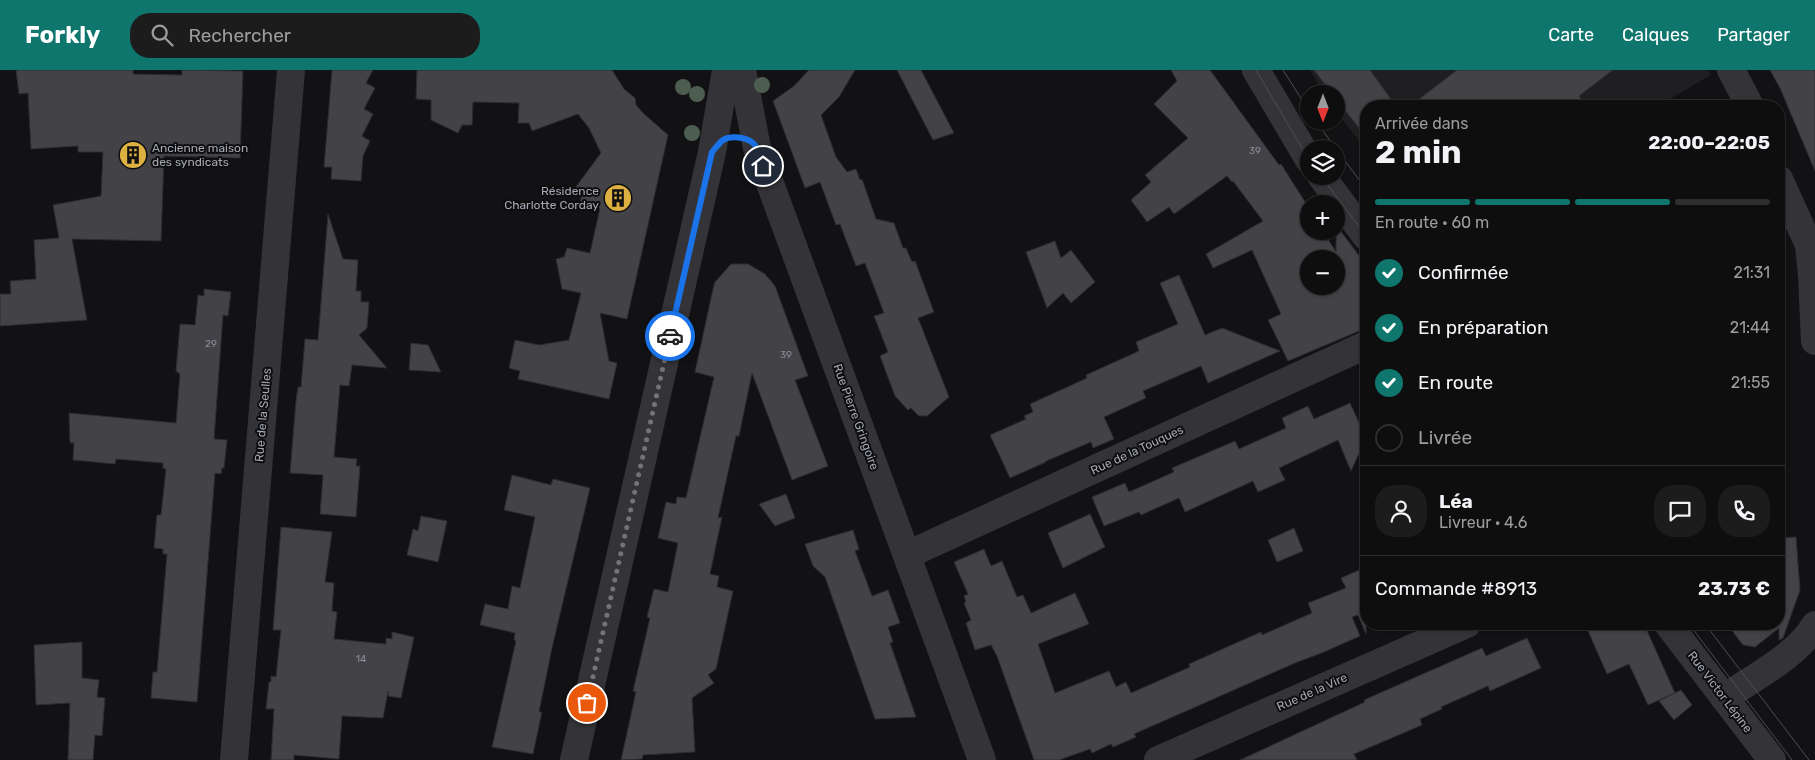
<!DOCTYPE html>
<html lang="fr">
<meta charset="utf-8">
<style>
:root{--surface:#0e0e0f;--page:#1c1c1d;--text:#f1f3f6;--muted:#9b9c9e;--line:#2e2e2f;--accent:#0f766e}
body{margin:0;font-family:Rubik,sans-serif;background:var(--page);color:var(--text);height:100vh;display:flex;flex-direction:column;font-size:19px;white-space:nowrap}
*{box-sizing:border-box;margin:0}
p{font-size:16px;color:var(--muted)}
.icon{flex:none;width:28px;height:28px;fill:none;stroke:currentColor;stroke-width:2;stroke-linecap:round;stroke-linejoin:round}
.map{position:relative;flex:1;overflow:hidden}
.side{position:absolute;left:1360px;top:30px;width:425px;height:530px;display:flex;flex-direction:column;background:var(--surface);border-radius:20px;box-shadow:0 1px 4px #0004,0 0 0 1px var(--line)}
.side>*{flex:none}
.needle{width:32px;rotate:180deg}
.controls{position:absolute;left:1300px;top:15px;display:grid;gap:10px}
.controls a{display:grid;place-items:center;width:45px;height:45px;border-radius:50%;background:var(--surface);box-shadow:0 1px 4px #0004,0 0 0 1px var(--line);font-size:25px}
.pin{position:absolute;display:grid;place-items:center;width:42px;height:42px;color:#fff;margin:-21px;border:2px solid #fff;border-radius:50%;box-shadow:0 1px 5px #0007}
.courier{position:absolute;display:grid;place-items:center;width:50px;height:50px;margin:-25px;border:4px solid #1a73e8;border-radius:50%;background:#fff;color:#222;box-shadow:0 1px 6px #0007}
.overview em{font-style:normal;font-weight:700}
.overview div{display:flex;flex-direction:column-reverse}
.overview{display:flex;align-items:center;justify-content:space-between;height:85px;padding:0 15px}
h1{font-size:32px;font-weight:700;line-height:38px}
.bar{display:grid;grid-template-columns:repeat(4,1fr);gap:8px 5px;align-content:center;height:60px;padding:0 15px}
.bar i{height:6px;border-radius:4px;background:var(--line)}
.bar .on{background:var(--accent)}
.bar p{grid-column:span 4}
.line{display:flex;align-items:center;gap:12px;padding:0 15px;border-top:1px solid var(--line)}
.line div{flex:1}
.round{display:grid;place-items:center;flex:none;width:52px;height:52px;border-radius:20px;background:var(--page)}
ol{padding:0 15px;list-style:none}
li{display:flex;align-items:center;gap:15px;height:55px}
li p{margin-inline-start:auto}
li .icon{padding:5px;border-radius:50%;background:var(--accent);color:#fff;stroke-width:4}
li:last-child{color:var(--muted)}
li i{width:28px;height:28px;border:2px solid var(--line);border-radius:50%}
header{display:flex;align-items:center;gap:30px;box-sizing:border-box;height:70px;padding:0 25px;background:var(--accent);color:#fff}
header strong{font-size:24px}
nav{display:flex;gap:28px;margin-inline-start:auto;font-size:18px}
.search{width:350px;height:45px;background:var(--page);display:flex;align-items:center;gap:12px;box-sizing:border-box;padding:0 18px;border-radius:20px;color:var(--muted);font-size:19px}
.map>svg:first-child{display:block}
.built{fill:#1f1f21}
.building{fill:#424247;stroke:#2d2d30;fill-rule:evenodd}
.lines{fill:none;stroke-linecap:round;stroke-linejoin:round}
.minor{stroke:#343438;stroke-width:28}
.tram{stroke:#4d4e53;stroke-width:1}
.tree{fill:#4d5e50}
.done{stroke:#72747b;stroke-width:5;stroke-dasharray:0 9}
.route{stroke:#1a73e8;stroke-width:6}
.labels{text-anchor:middle;dominant-baseline:central;stroke-width:4;stroke-linejoin:round;paint-order:stroke}
.number-label{font-size:10px;fill:#8c8f98}
.poi-label{font-size:12px;fill:#a5a9b3;stroke:#0e0d0f;text-anchor:start}
.street-label{font-size:12px;fill:#a5a9b3;stroke:#0e0d0f}
</style>
<header>
<strong>Forkly</strong>
<div class="search"><svg class="icon" aria-label="search" viewBox="0 0 24 24"><circle cx="10" cy="10" r="6"/><path d="M15 15l6 6"/></svg>Rechercher</div>
<nav><a>Carte</a><a>Calques</a><a>Partager</a></nav>
</header>
<div class="map">
<svg width="1815" height="690" viewBox="0 0 1815 690">
<rect width="100%" height="100%" fill="#121214"/>
<path class="built" d="M1310,0H1708L1711,5L1658,36H1366V80L1336,41V24H1324Z"/>
<g class="building">
<path d="M16,0H133V4L182,5V0L243,1L240,88L164,86L161,171L72,169L87,250L0,256V224H11L10,211L36,209L34,170L59,168L53,135L101,126L103,82H78V76L31,79L28,23L19,24Z"/>
<path d="M332,0H373L366,13L375,18L364,39L373,44L362,66L370,71L363,86L361,111L331,109L332,97H324Z"/>
<path d="M417,0H612L624,19L635,28L636,35L643,43L668,65L627,249L600,243L609,291L617,293L609,329L518,309L520,301L509,298L515,270L539,275L569,270L581,223L562,219L556,189L564,187L567,178L590,183L600,138L580,133L582,123L575,118L601,83L589,58L578,44L532,61L529,53H518L519,33L473,32L472,55H462L458,63L431,50V30L416,29Z"/>
<path d="M809,0H855L839,27L821,45L836,87L847,102L856,99L860,110L862,109L876,149L894,153L903,178H906L912,192L915,191L934,242L918,248L949,327L927,346H919L911,338L908,340L895,326L880,286L888,282L874,246L884,243L865,193L856,196L840,154L836,155L820,112L805,118L773,31L794,16Z"/>
<path d="M897,0H921L954,63L933,70Z"/>
<path d="M1171,0H1210L1279,95L1281,94L1309,138V161H1323L1336,182V155L1361,188L1366,194V258L1288,291L1268,250L1281,244L1252,180L1213,198L1206,184L1263,151L1233,111L1232,112L1227,106L1174,144L1169,137L1147,152L1131,130L1151,112L1145,105L1188,68L1154,34L1177,11ZM1309,189H1336V216H1309Z"/>
<path d="M1314,0H1370L1396,36H1366V67L1336,29V24H1332Z"/>
<path d="M1457,0H1613L1579,26L1586,36H1410Z"/>
<path d="M1770,0H1815V101L1780,18Z"/>
<path d="M328,144L343,189L358,190L356,221H361V232H369L367,258L359,265L387,298L352,295L349,316L340,315L334,387L357,389L356,396H360L356,447L320,444L323,405L290,403L296,331L298,317H301L305,269L318,270Z"/>
<path d="M1055,171L1061,188L1071,180L1095,212L1071,233L1063,223L1047,238L1026,182Z"/>
<path d="M731,194H748L765,204L775,216L808,306L795,310L828,396L792,410L752,303L739,366H736L718,448L722,447L710,504L719,506L717,517L733,521L716,599L708,605L714,613L692,628L695,682L643,685L642,689L621,690L636,622L633,621L650,548L647,547L654,519L668,522L678,473L658,468L666,432L676,434L677,427L686,428L714,307L695,302L713,219L715,212Z"/>
<path d="M1179,205L1205,265L1222,258L1280,281L1208,313L1201,296L1143,321L1146,328L1104,347L1114,369L1093,378L1091,372L1046,391V392L1010,408L990,365L1026,349L1024,346L1033,342L1030,334L1087,308L1086,305L1139,281L1136,272L1178,254L1160,213Z"/>
<path d="M204,219L231,222L228,246L223,245L214,369L227,370L224,398H222L221,404L215,403L197,632L151,628L153,602H157L167,484H163V479L154,478L157,445H161L166,399L163,398V393L116,389L115,394L73,390L74,373H70L69,343L176,353L180,304L176,301L180,254L195,255L198,225L204,226Z"/>
<path d="M411,273L428,275L441,302L409,300Z"/>
<path d="M1350,333L1366,368L1351,401L1338,370L1279,398L1285,410L1258,422L1253,411L1185,442L1179,428L1141,445L1139,442L1104,456L1092,427L1125,413L1129,422L1174,402L1172,398L1235,371L1239,379L1286,358L1282,348L1308,336L1314,349Z"/>
<path d="M512,405L551,415L553,409L590,418L552,578L539,642H542L533,684L492,677L516,571L514,570L515,563L480,555L485,534L508,539L512,516L520,518L535,447L504,440Z"/>
<path d="M786,424L795,448L775,456L759,434Z"/>
<path d="M1090,444L1105,477L1063,498L1048,463Z"/>
<path d="M421,446L447,451L438,492L407,485L413,459L418,461Z"/>
<path d="M281,457L332,462L325,512L334,513L332,541L337,542L334,569L386,574V568L392,569V562L414,567L401,628L388,626V621L383,648L342,646L339,689L294,685V690H271L274,639H266L269,612H271V606L276,607L281,560H273Z"/>
<path d="M1294,458L1303,481L1277,492L1268,470Z"/>
<path d="M853,460L859,479L855,481L872,526L888,520L900,553L888,557L893,572L890,573L916,647L875,649L825,507L813,496L805,474Z"/>
<path d="M1796,467L1800,520L1783,568L1779,570V558L1755,577L1743,575L1727,554H1779V468Z"/>
<path d="M984,479L991,496L1002,491L1017,527L1023,525L1031,543L1075,523L1089,554L1038,574L1055,623L1109,601L1116,617L1126,612L1131,623L1190,597L1189,594L1236,573L1261,562L1262,565L1312,543L1308,533L1346,518L1341,508L1366,497V564L1358,545L1352,547L1360,566L1324,582L1295,593L1134,664L1136,667L1113,677L1111,674L1092,683L1090,679L1059,690H1034L997,586L991,575L975,580L966,553L971,550L964,533L966,532L964,526L968,524L954,492Z"/>
<path d="M1585,554H1644L1675,623L1648,635L1629,594L1607,604Z"/>
<path d="M1527,568L1541,598L1490,621L1488,616L1441,637L1442,639L1420,649L1422,655L1354,684L1357,690H1240L1365,632L1364,630L1482,578L1486,586Z"/>
<path d="M82,572V608L99,610L97,627L105,628L102,666L95,665L93,690H68L70,633L36,635L34,575Z"/>
<path d="M1681,620L1692,635L1674,650L1659,631Z"/>
</g>
<g class="lines">
<g class="minor">
<path d="M742,0L757,78L982,690"/>
<path d="M1256,0L1309,90"/>
<path d="M1731,0L1750,36"/>
<path d="M1321,106L1366,166"/>
<path d="M1779,109L1809,175L1812,205L1815,271"/>
<path d="M907,485L1366,275"/>
<path d="M1668,554L1772,690"/>
<path d="M1724,628C1754,607 1797,586 1815,555"/>
<path d="M234,690L291,0"/>
<path d="M574,690L712,82L726,0"/>
<path d="M1158,690L1467,554"/>
</g>
<g class="tram">
<path d="M1256,0L1309,90"/>
<path d="M1283,0L1309,41"/>
<path d="M1316,51L1336,79"/>
<path d="M1336,79L1366,119"/>
<path d="M1321,106L1366,166"/>
<path d="M1689,554L1792,690"/>
<path d="M1705,554L1809,690"/>
</g>
</g>
<g class="tree">
<circle cx="762" cy="15" r="8"/>
<circle cx="683" cy="17" r="8"/>
<circle cx="697" cy="24" r="8"/>
<circle cx="692" cy="63" r="8"/>
</g>
<g class="lines">
<path class="done" d="M587,633L670,266"/>
<path class="route" d="M670,266L712,82C715,79 719,73 723,70C731,65 747,67 754,74C759,80 761,89 763,96"/>
</g>
<defs>
<symbol id="building-disc" viewBox="-11 -11 22 22"><circle r="9.5" fill="#ddb141" stroke="#0e0d0f"/><path d="M-4-6H4V6H1V3H-1V6H-4ZM-2.5-4.3h1.7v1.8h-1.7ZM.8-4.3h1.7v1.8H.8ZM-2.5-1h1.7V.8h-1.7ZM.8-1h1.7V.8H.8Z" fill="#111"/></symbol>
</defs>
<g fill-rule="evenodd">
<use href="#building-disc" x="117" y="69" width="32" height="32"/>
<use href="#building-disc" x="602" y="112" width="32" height="32"/>
</g>
<g class="labels">
<g class="number-label">
<text x="1255" y="81">39</text>
<text x="211" y="274">29</text>
<text x="786" y="285">39</text>
<text x="361" y="589">14</text>
</g>
<g class="poi-label">
<text x="152" y="78">Ancienne maison<tspan x="152" dy="14">des syndicats</tspan></text>
<text x="599" y="121" text-anchor="end">Résidence<tspan x="599" dy="14">Charlotte Corday</tspan></text>
</g>
<g class="street-label">
<text transform="translate(263 345) rotate(-85)">Rue de la Seulles</text>
<text transform="translate(856 347) rotate(70)">Rue Pierre Gringoire</text>
<text transform="translate(1137 380) rotate(-25)">Rue de la Touques</text>
<text transform="translate(1312 622) rotate(-24)">Rue de la Vire</text>
<text transform="translate(1720 622) rotate(53)">Rue Victor Lépine</text>
</g>
</g>
</svg>
<div class="controls">
<a><svg class="needle" viewBox="-14 -14 28 28"><path d="M0-13l5 13h-10z" fill="#e53935"/><path d="M0 13l5-13h-10z" fill="#9b9c9e"/></svg></a>
<a><svg class="icon" aria-label="layers" viewBox="0 0 24 24"><path d="M12 4l9 5-9 5-9-5zM3 14l9 5 9-5"/></svg></a>
<a>+</a>
<a>−</a>
</div>
<div class="pin" style="left:587px;top:633px;background:#ea580c"><svg class="icon" aria-label="bag" viewBox="0 0 24 24"><path d="M5 8h14l-1 12H6zM9 8a3 3 0 0 1 6 0"/></svg></div>
<div class="pin" style="left:763px;top:96px;background:#1f2937"><svg class="icon" aria-label="home" viewBox="0 0 24 24"><path d="M3 11l9-7 9 7M6 9v11h12V9"/></svg></div>
<div class="courier" style="left:670px;top:266px"><svg class="icon" aria-label="car" viewBox="0 0 24 24"><path d="M5 17H2v-5l4-1 3-4h7l3 4 3 1v5h-3M9 17h6M6 11h13"/><circle cx="7" cy="17" r="2"/><circle cx="17" cy="17" r="2"/></svg></div>
<section class="side">
<div class="overview"><div><h1>2 min</h1><p>Arrivée dans</p></div><em>22:00–22:05</em></div>
<div class="bar"><i class="on"></i><i class="on"></i><i class="on"></i><i></i><p>En route · 60 m</p></div>
<ol>
<li><svg class="icon" aria-label="check" viewBox="0 0 24 24"><path d="M5 12l5 5 9-10"/></svg>Confirmée<p>21:31</p></li>
<li><svg class="icon" aria-label="check" viewBox="0 0 24 24"><path d="M5 12l5 5 9-10"/></svg>En préparation<p>21:44</p></li>
<li><svg class="icon" aria-label="check" viewBox="0 0 24 24"><path d="M5 12l5 5 9-10"/></svg>En route<p>21:55</p></li>
<li><i></i>Livrée</li>
</ol>
<div class="line" style="height:90px"><a class="round"><svg class="icon" aria-label="person" viewBox="0 0 24 24"><circle cx="12" cy="8" r="4"/><path d="M4 21q1-7 8-7t8 7"/></svg></a><div><b>Léa</b><p>Livreur · 4.6</p></div><a class="round"><svg class="icon" aria-label="chat" viewBox="0 0 24 24"><path d="M4 5h16v11H9l-5 4z"/></svg></a><a class="round"><svg class="icon" aria-label="phone" viewBox="0 0 24 24"><path d="M5 4h4l2 5-3 2q2 4 5 5l2-3 5 2v4C11 20 4 13 5 4z"/></svg></a></div>
<div class="line" style="height:65px"><div>Commande #8913</div><b>23.73 €</b></div>
</section>
</div>
